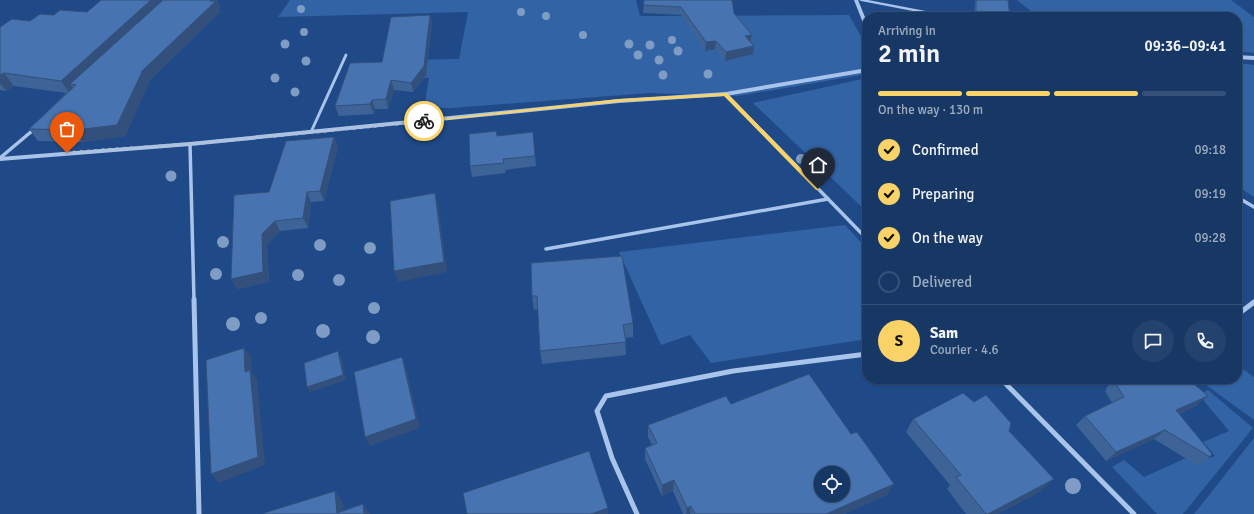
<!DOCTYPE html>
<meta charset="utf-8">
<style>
:root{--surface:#173765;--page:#24426e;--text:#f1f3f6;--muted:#9eacbf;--line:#365179;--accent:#f9d368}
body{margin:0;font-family:Signika,sans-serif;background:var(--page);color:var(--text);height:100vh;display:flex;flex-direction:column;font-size:15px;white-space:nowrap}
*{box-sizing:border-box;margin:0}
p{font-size:13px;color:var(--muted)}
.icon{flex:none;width:22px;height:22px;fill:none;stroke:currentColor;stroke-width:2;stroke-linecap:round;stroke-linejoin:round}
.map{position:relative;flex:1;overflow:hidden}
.drawer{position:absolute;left:862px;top:12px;width:380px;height:372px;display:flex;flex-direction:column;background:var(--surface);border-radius:16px;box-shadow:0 1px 3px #0004,0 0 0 1px var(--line)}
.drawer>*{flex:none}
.tools{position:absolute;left:814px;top:466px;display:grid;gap:8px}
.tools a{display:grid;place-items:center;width:36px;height:36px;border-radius:50%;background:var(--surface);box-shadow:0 1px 3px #0004,0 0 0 1px var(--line);font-size:20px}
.pin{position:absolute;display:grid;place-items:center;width:34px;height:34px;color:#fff;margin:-41px -17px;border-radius:50% 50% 50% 0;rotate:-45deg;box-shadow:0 0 4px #0007}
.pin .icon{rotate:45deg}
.courier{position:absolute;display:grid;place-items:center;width:40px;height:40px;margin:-20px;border:3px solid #f9d368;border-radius:50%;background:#fff;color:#222;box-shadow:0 1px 5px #0007}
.headline em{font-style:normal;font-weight:600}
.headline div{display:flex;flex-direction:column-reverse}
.headline{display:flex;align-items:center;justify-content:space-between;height:68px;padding:0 16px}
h1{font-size:26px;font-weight:600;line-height:30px}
.bar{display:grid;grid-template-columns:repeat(4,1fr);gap:6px 4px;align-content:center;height:48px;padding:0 16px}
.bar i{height:5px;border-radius:3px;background:var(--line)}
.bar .selected{background:var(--accent)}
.bar p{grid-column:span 4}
.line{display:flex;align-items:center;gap:10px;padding:0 16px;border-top:1px solid var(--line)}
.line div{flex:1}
.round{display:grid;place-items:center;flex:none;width:42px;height:42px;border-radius:21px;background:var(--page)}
ol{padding:0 16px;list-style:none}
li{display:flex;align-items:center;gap:12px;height:44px}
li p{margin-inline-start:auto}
li .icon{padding:4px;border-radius:50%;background:var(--accent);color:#111;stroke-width:4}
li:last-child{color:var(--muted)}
li i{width:22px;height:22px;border:2px solid var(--line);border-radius:50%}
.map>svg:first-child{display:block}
.green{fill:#3263a4}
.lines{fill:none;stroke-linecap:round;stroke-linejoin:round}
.minor-far2{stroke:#a8c4eb;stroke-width:3}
.minor-far1{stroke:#a8c4eb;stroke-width:3.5}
.minor{stroke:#a8c4eb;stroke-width:5}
.tertiary{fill:#a8c4eb;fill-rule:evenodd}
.tree{fill:#7f9cc5}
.wall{fill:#3d6397}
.shaded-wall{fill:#32507b}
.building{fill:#4773b0;stroke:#32507b;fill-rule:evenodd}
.route{fill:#f9d368}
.done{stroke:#b1bfd5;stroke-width:4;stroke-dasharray:0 7.2}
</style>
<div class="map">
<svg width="1254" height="514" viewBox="0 0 1254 514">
<rect width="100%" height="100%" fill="#1f4987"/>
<g class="green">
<path d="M290,0H636L640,16L849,15L867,47V74L738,96L650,93L451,108H424L429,78L386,75L389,60L459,59L468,12L278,17Z"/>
<path d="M1017,0H1231L1254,17V53L1237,51V17H1038Z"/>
<path d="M1237,63L1254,65V197L1237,186Z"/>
<path d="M867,78V212L753,103Z"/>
<path d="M845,225L867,249V339L711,363L690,335L661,345L619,252Z"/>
<path d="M1237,365L1254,377V420L1198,379H1237Z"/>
<path d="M1208,390L1253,428L1183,514H1157L1112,467L1124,460L1144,477L1193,455L1199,461L1215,456L1203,442L1229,431L1199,395Z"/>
<path d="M1254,438V514H1194Z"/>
</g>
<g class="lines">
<g class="minor-far2">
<path d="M726,94L763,132"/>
<path d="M31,132L35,129"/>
<path d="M311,132L346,55"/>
</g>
<g class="minor-far1">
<path d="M762,131L867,239"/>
<path d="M190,144L194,300"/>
<path d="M0,158L32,131"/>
<path d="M1237,197L1254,207"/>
<path d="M546,249L828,199"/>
</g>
<g class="minor">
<path d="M194,299L199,514"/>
<path d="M1237,315L1254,302"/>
<path d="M1001,379L1134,514"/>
<path d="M637,514L612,458L597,411L606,396L733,371L867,354"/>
</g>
<g class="tertiary">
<path d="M854,0H858L867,22V29L865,28Z"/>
<path d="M859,0H868L952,16L954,17H944L861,1Z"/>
<path d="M1237,55L1254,56V60L1237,59Z"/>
<path d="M867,68V72L726,96L619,103L190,146L0,161V157L190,142L619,99L726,92Z"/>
</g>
</g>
<g class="tree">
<circle cx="301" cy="9" r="4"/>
<circle cx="521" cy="12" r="4"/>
<circle cx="546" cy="16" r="4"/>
<circle cx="304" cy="32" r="4"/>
<circle cx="583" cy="35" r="4"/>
<circle cx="672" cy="40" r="4"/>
<circle cx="285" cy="44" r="4.5"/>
<circle cx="629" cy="44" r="4.5"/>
<circle cx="650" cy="45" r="4.5"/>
<circle cx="678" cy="51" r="4.5"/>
<circle cx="638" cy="55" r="4.5"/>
<circle cx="659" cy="60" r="4.5"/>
<circle cx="306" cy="61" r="4.5"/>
<circle cx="708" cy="74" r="4.5"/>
<circle cx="663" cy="75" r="4.5"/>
<circle cx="275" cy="78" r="4.5"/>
<circle cx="295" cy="92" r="4.5"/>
<circle cx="801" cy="159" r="5"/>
<circle cx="171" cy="176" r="5.5"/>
<circle cx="223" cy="242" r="6"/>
<circle cx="320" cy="245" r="6"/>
<circle cx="370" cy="248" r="6"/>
<circle cx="216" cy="274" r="6"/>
<circle cx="298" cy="275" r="6"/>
<circle cx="339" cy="280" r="6"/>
<circle cx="374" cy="308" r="6"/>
<circle cx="261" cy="318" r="6"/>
<circle cx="233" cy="324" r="7"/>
<circle cx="323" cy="331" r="7"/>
<circle cx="373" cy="337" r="7"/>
<circle cx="1073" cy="486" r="8"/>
</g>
<g class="wall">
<path d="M161,0V1L163,0H217L220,7L219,8L220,12L148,82L149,83L125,136L83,142L38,141L29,129L66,93L14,86L6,91L0,90V27L30,21L54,15L87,12Z"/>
<path d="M644,0L734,13L752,35L751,42L754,46L753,54L725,61L715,49L705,51L681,15L643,13Z"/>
<path d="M975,0H1008L1010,17H974Z"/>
<path d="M430,15L432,24L426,75L413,92L394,90L388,109H375L374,114L339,116L335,106Z"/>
<path d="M496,131L497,136L533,132L536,166L505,170L506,173L472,177L470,166Z"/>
<path d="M334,137L338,147L324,201L311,202L308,228L280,231L267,245L269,282L237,289L269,192Z"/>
<path d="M531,263L633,323V337L625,338L626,355L542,364L540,351L538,309L534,310L532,296Z"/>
<path d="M1112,379H1188L1197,405L1179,414L1210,457L1198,466L1154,439L1106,461L1076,425L1085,416L1112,403L1105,391Z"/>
<path d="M974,402L1009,431L1041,491L998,514H966L947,489L950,485L906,432L913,419Z"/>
<path d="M731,404L887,495L844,514H683L673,491L662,496L645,459V448L652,445L648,437V425Z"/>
</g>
<g class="shaded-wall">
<path d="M151,0H161V1L164,6L76,85L70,84L74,90L70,94L61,81Z"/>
<path d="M212,0H217L220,7L219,8L220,12L148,82L149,83L125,136L83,142L75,130L141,72Z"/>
<path d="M430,15L432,24L426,75L413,92L411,83Z"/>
<path d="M752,35L750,44L745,36Z"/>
<path d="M716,41L715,49L705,51L706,42Z"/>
<path d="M754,46L753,54L725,61L726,52Z"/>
<path d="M4,73L14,86L6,91L0,83V75Z"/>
<path d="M391,80L394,90L388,109L386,99Z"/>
<path d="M372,100L375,109L374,114L370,104Z"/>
<path d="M334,137L338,147L324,201L320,191Z"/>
<path d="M307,192L311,202L308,228L303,218Z"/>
<path d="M435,193L438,203L447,272L398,282L394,271Z"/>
<path d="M275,221L280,231L267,245L269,282L237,289L231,279L262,234Z"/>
<path d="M244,348L251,357L252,373L257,379L265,465L219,483L211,474L245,372Z"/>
<path d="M338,351L341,356L346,380L310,392L307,387Z"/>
<path d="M402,357L406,367L420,428L370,446L365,437Z"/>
<path d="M1208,396L1197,405L1165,420L1176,410Z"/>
<path d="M1165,430L1154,439L1106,461L1116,452Z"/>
<path d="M1054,479L1041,491L998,514H988Z"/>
<path d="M674,480L673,491L662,496V485Z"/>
<path d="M894,484L887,495L844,514H826Z"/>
<path d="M335,491L343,502L344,514L337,513Z"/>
<path d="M363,504L370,514H364Z"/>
<path d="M691,506L690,514H686L687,508Z"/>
<path d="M608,508V514H591Z"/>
</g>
<g class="building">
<path d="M101,0H151L61,81L4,73L0,75V27L12,19L30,21L40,14L54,15L60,10L87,12Z"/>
<path d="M163,0H212L210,1H216L141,72H142L117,125L75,130L29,129L76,85L70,84Z"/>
<path d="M644,0H732L734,13L752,35L745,36L754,46L726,52L716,41L706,42L681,7L643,5Z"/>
<path d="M976,0H1008L1010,17H976Z"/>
<path d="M430,15L424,66L411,83L391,80L386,99L372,100L370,104L335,106L350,63L382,62L391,17Z"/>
<path d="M496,131L497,136L533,132L535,156L503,159L504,163L470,166L469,134Z"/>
<path d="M334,137L320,191L307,192L303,218L275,221L262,234L263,272L231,279L234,195L269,192L286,141Z"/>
<path d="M435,193L444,262L394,271L390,201Z"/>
<path d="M622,256L633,323L623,325L626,342L540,351L537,296H532L531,263Z"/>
<path d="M244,348L245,372L250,370L258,457L211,474L206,360Z"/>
<path d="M338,351L343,375L307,387L304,363Z"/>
<path d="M402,357L416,419L365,437L354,372Z"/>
<path d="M809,374L851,434L857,432L894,484L826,514H695L691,506L687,508L674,480L662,485L645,448L657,443L648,425L726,396L731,404ZM821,473H843V495H821Z"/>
<path d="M1116,379H1188L1208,396L1176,410L1212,454L1210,457L1165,430L1116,452L1085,416L1124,397L1114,381Z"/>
<path d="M963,393L974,402L986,395L1011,423L1009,431L1054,479L988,514H986L956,477L961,475L913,419Z"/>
<path d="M589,451L608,508L591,514H467L463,493Z"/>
<path d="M335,491L337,513L363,504L364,514H264V513Z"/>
</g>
<path class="route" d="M727,93L820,188V190H816L724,96L619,102L424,122L421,121L619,99Z"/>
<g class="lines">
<path class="done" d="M67,153L190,144L424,121"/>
</g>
</svg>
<div class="tools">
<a><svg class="icon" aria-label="locate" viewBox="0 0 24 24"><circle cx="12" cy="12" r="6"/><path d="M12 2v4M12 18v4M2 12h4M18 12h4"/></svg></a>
</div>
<div class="pin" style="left:67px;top:153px;background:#ea580c"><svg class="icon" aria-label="bag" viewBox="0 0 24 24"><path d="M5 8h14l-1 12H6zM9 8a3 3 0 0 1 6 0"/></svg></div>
<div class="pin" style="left:818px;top:189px;background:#1f2937"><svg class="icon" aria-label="home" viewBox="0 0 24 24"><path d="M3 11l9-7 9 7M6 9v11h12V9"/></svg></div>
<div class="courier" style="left:424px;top:121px"><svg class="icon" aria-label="bike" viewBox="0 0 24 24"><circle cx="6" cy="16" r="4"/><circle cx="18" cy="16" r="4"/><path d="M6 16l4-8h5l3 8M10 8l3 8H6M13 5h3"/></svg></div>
<section class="drawer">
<div class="headline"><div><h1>2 min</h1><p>Arriving in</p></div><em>09:36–09:41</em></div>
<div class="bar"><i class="selected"></i><i class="selected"></i><i class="selected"></i><i></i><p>On the way · 130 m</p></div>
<ol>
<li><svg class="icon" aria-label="check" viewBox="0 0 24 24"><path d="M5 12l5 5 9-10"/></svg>Confirmed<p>09:18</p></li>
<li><svg class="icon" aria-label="check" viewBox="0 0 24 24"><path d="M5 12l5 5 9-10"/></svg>Preparing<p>09:19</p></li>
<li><svg class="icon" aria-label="check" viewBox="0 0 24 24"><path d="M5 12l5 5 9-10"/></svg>On the way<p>09:28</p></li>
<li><i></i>Delivered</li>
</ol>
<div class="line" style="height:72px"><b class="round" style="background:var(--accent);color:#111">S</b><div><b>Sam</b><p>Courier · 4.6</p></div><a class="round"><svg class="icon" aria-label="chat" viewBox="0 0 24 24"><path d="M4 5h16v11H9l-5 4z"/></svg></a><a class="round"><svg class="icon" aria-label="phone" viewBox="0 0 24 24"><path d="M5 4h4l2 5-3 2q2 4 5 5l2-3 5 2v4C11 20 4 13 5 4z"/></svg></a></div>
</section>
</div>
